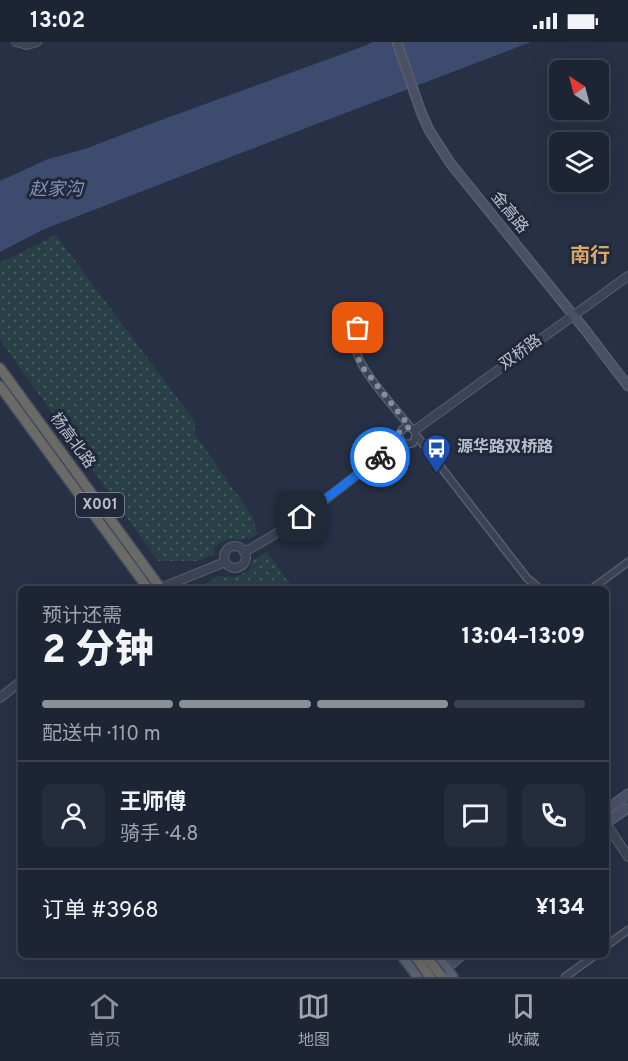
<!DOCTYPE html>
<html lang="zh">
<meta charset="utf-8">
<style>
:root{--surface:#1d2434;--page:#252c3c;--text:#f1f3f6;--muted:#a0a4ac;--line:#3b414f;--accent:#8c9099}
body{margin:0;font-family:Overpass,"Noto Sans SC",sans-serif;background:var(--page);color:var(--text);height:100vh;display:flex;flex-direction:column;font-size:22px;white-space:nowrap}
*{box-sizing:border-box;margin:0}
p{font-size:20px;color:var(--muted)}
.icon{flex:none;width:33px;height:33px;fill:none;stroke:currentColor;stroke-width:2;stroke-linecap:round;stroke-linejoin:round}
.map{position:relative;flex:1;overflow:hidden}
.panel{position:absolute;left:18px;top:544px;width:591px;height:372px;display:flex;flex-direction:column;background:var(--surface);border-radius:9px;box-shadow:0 6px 24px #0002,0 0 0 2px var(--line)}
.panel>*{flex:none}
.needle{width:39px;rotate:324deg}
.tools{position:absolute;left:549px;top:18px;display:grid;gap:12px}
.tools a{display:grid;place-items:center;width:60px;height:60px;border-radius:9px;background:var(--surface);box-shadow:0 6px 24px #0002,0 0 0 2px var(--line);font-size:30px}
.pin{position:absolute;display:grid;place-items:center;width:51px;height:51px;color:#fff;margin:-26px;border-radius:12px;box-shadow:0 3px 9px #0006}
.courier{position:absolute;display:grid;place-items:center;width:60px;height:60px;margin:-30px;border:4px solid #1a73e8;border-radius:50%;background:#fff;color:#222;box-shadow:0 2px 8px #0007}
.overview em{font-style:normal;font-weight:800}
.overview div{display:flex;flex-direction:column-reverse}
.overview{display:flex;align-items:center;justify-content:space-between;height:102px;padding:0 24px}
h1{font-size:39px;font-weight:800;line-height:45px}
.bar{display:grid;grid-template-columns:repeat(4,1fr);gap:9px 6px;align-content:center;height:72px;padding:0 24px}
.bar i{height:8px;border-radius:4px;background:var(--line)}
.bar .selected{background:var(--accent)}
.bar p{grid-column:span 4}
.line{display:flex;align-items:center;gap:15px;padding:0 24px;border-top:2px solid var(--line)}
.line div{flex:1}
.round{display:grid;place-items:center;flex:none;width:63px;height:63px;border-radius:9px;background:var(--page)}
.status{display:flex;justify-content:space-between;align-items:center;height:42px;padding:0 30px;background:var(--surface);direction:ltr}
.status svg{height:16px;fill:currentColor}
.menu{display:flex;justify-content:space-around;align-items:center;height:84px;border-top:2px solid var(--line);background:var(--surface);font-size:16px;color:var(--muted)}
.menu a{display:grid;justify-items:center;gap:3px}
.menu .selected{color:var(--accent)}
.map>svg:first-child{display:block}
.grass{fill:url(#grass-dots)}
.water{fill:#3d4c6e}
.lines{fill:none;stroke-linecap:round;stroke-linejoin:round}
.minor-casing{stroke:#575e6f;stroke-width:9}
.tertiary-casing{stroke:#575e6f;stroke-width:10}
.secondary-casing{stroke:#575e6f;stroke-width:11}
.primary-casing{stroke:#454c5e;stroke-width:12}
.trunk-casing{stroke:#434b5c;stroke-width:12}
.minor{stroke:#3c4354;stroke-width:6}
.tertiary{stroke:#3c4354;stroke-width:8}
.secondary{stroke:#4a5167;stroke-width:8}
.primary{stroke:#5a6274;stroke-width:9}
.trunk{stroke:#6a6a66;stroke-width:9}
.trunk-bridge-casing{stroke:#434b5c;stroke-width:12;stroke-linecap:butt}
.trunk-bridge{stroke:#6a6a66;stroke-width:9}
.done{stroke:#868d9e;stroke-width:6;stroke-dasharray:0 10.8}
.route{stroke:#1a73e8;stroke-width:8}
.labels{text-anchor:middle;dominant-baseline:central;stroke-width:6;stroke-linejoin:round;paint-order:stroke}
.shield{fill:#20283a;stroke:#8b92a2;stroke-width:1.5}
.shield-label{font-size:15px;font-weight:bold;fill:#b9bfce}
.street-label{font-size:16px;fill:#b9bfce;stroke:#20283a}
.poi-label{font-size:16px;font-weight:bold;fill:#b9bfce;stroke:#20283a;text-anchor:start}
.water-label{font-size:18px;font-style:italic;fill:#8090b5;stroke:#20283a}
.quarter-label{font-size:20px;font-weight:bold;fill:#d9a769;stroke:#20283a}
</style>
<div class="status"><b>13:02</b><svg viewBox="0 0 49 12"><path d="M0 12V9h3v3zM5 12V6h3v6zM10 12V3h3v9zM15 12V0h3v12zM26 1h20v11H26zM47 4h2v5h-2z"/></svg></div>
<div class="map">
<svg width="628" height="935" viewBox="0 0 628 935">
<defs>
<pattern id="grass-dots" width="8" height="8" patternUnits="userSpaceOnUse" patternTransform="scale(1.5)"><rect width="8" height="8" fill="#293f46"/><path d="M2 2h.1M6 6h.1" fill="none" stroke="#465960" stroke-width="1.8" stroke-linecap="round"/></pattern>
</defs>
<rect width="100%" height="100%" fill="#273045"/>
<g class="grass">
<path d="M56,193L196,381L194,391L253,475L257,492L253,495L240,498L228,497L215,504L214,512L198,519H158L0,298V221Z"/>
<path d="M267,510L294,547H200L201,545L218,534L235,535L250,528L252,519Z"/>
</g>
<path class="water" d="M373,0H531L233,114L42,188L0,210V139L48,117L85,107L145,84L364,4Z"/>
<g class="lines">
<defs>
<g id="minor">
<path d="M363,274C359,284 355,295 356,307C359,328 396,367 410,385"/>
<path d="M416,393L413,401L408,402L402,401L399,394C401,383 413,382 416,393L527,536L541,548"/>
<path d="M590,548L628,520"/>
<path d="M606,904L628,888"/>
<path d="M565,935L594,914"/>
</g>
<g id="tertiary">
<path d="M16,0L27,3L37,0"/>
<path d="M415,388L628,234"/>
<circle cx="235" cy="515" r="11"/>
<path d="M244,510C301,480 350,438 400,399"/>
<path d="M161,546L225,520"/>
<path d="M0,656L21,639"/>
<path d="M606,781L628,815"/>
</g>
<g id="secondary">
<path d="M397,0L421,70L429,88L451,122L586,289L628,344"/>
<path d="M606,768L628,752"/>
<path d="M606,781L628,766"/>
<path d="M444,929L461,914"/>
</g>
<g id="primary">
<path d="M402,914L418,935"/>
<path d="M438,914L453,935"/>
</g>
<g id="trunk">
<path d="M0,326L162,548"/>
<path d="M0,344L149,548"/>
</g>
</defs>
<use href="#minor" class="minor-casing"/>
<use href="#tertiary" class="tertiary-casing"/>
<use href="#secondary" class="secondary-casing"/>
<use href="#primary" class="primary-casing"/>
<use href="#trunk" class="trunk-casing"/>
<use href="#minor" class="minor"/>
<use href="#tertiary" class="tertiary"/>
<use href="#secondary" class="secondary"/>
<use href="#primary" class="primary"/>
<use href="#trunk" class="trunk"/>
<defs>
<g id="trunk-bridge">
<path d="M415,914L430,935"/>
<path d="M426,914L442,935"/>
</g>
</defs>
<use href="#trunk-bridge" class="trunk-bridge-casing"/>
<use href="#trunk-bridge" class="trunk-bridge"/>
</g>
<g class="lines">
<path class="done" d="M358,286L356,306L358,316L364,327L410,385L402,387L399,391L400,399L380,415"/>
<path class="route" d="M302,475L380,415"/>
</g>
<defs>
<symbol id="bus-pin" viewBox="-11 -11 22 30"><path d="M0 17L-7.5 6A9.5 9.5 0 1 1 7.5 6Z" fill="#1a4fb4" stroke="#20283a"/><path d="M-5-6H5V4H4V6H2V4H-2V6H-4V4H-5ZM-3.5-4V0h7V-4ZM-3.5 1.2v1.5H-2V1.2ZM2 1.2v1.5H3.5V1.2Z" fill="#fff"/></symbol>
</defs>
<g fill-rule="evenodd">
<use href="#bus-pin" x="420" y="390" width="33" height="45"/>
</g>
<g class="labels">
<rect class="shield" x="76" y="451" width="48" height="24" rx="4.5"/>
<g class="shield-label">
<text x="100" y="463">X001</text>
</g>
<g class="street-label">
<text transform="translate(509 171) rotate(51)">金高路</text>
<text transform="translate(521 311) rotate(-36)">双桥路</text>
<text transform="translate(72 399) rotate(54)">杨高北路</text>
</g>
<g class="poi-label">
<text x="457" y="406">源华路双桥路</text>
</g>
<g class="water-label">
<text x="56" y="148">赵家沟</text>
</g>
<g class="quarter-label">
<text x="590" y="215">南行</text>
</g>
</g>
</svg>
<div class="tools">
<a><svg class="needle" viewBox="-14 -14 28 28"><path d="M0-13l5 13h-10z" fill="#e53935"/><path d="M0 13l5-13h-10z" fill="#a0a4ac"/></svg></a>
<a><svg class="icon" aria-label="layers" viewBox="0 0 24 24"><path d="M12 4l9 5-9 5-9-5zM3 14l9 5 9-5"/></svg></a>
</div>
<div class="pin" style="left:358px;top:286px;background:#ea580c"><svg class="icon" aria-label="bag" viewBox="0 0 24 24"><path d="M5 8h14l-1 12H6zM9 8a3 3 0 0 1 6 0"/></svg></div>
<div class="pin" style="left:302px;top:475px;background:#1f2937"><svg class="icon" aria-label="home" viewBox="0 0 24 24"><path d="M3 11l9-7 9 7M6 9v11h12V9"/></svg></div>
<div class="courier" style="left:380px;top:415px"><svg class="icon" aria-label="bike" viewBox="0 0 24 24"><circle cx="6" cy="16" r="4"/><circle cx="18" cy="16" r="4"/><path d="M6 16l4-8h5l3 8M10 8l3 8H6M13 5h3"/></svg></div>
<section class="panel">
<div class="overview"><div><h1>2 分钟</h1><p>预计还需</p></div><em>13:04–13:09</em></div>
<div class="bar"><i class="selected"></i><i class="selected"></i><i class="selected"></i><i></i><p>配送中 · 110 m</p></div>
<div class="line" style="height:108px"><a class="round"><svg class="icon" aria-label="person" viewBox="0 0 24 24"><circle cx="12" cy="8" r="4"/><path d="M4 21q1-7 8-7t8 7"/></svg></a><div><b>王师傅</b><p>骑手 · 4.8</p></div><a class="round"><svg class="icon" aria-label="chat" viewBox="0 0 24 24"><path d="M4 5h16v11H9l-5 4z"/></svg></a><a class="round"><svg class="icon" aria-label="phone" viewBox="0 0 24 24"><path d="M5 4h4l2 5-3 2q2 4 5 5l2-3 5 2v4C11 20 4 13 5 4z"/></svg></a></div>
<div class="line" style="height:78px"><div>订单 #3968</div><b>¥134</b></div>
</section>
</div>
<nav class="menu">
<a class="selected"><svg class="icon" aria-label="home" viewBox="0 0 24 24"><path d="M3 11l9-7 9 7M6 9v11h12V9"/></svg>首页</a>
<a><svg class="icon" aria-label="map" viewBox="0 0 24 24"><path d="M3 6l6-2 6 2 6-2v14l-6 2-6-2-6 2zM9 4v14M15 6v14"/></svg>地图</a>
<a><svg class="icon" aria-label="saved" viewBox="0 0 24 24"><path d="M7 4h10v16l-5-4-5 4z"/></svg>收藏</a>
</nav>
